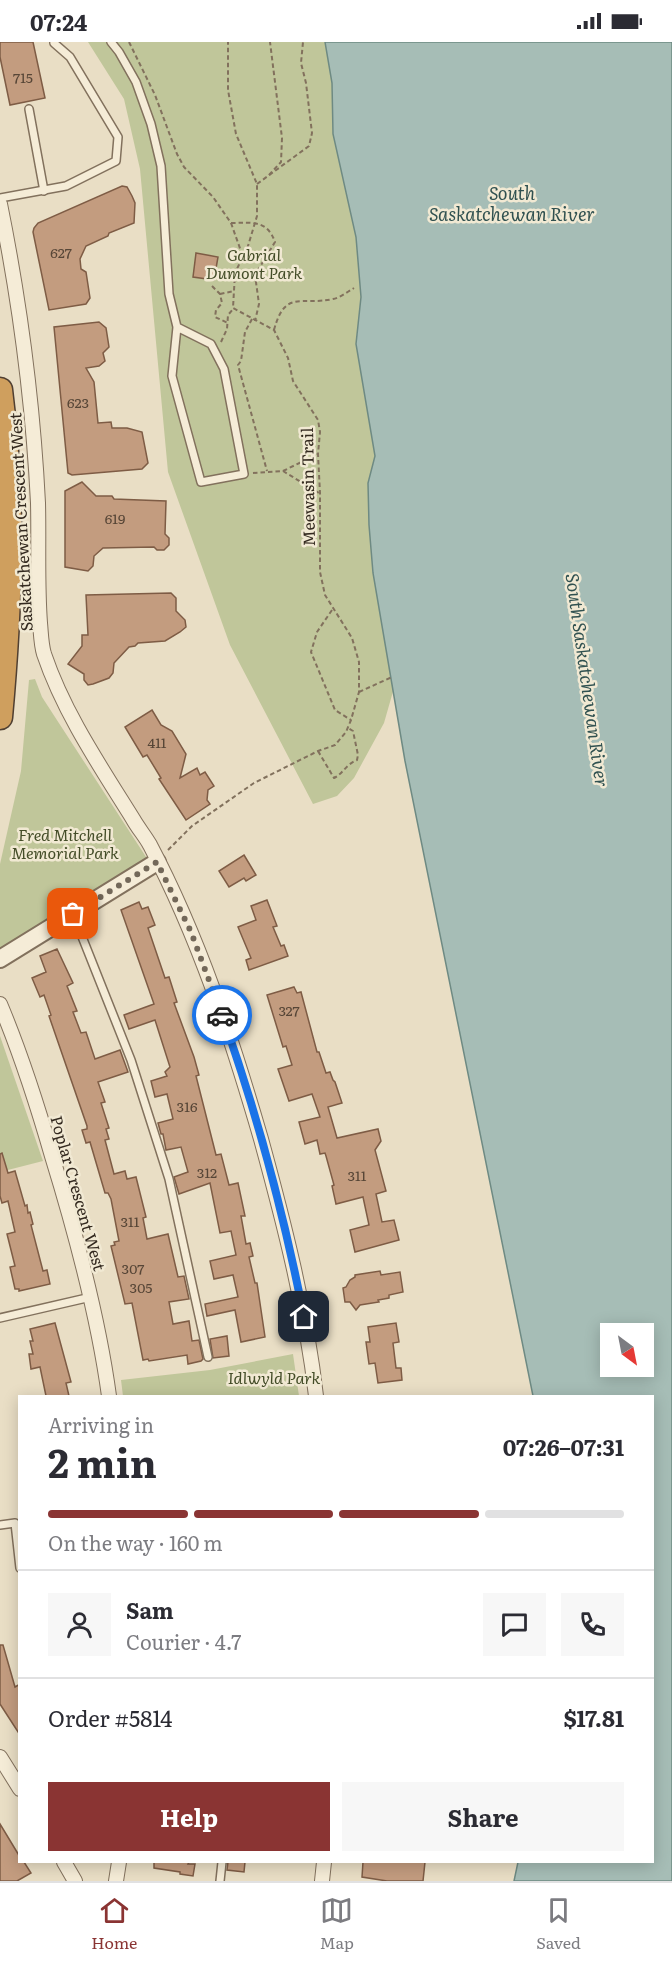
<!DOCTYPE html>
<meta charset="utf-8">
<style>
:root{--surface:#fff;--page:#f7f7f7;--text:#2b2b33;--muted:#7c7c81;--line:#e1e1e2;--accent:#8a3433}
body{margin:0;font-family:Literata,serif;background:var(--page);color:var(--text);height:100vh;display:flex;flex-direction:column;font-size:22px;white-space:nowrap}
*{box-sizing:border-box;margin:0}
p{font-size:20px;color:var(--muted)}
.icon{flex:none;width:33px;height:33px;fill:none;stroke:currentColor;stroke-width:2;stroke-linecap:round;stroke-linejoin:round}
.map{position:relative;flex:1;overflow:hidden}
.panel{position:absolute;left:18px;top:1353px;width:636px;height:468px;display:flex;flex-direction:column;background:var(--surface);border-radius:0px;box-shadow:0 3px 15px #0003}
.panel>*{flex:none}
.needle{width:39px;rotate:148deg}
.tools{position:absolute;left:600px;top:1281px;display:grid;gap:12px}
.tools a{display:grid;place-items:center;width:54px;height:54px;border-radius:0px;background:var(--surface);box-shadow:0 3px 15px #0003;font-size:30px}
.pin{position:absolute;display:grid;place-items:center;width:51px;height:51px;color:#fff;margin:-26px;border-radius:12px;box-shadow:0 3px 9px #0006}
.courier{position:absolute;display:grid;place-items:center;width:60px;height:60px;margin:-30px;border:4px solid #1a73e8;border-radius:50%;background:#fff;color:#222;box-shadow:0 2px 8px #0007}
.headline em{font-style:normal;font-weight:700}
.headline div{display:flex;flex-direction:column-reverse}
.headline{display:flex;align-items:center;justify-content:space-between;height:102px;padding:0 30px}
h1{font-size:39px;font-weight:700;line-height:45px}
.bar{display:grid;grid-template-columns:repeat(4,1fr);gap:9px 6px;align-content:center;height:72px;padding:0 30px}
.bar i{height:8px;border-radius:4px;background:var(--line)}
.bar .on{background:var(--accent)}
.bar p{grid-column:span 4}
.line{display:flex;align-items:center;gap:15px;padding:0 30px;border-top:2px solid var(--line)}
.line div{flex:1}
.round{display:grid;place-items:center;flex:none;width:63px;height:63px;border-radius:0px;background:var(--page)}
.button{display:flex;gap:12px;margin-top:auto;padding:12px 30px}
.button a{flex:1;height:69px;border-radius:0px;background:var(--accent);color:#fff;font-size:24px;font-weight:700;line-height:69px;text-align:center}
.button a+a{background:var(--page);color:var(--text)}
.status{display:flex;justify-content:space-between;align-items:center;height:42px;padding:0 30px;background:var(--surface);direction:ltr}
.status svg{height:16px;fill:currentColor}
.tab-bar{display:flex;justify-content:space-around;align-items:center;height:84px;border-top:2px solid var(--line);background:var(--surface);font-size:16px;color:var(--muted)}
.tab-bar a{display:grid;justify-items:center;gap:3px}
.tab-bar .on{color:var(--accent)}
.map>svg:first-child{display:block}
.green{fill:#c0c69a}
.water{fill:#a6bdb6;stroke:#6e8a83;stroke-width:1.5;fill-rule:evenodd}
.building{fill:#c39c7f;stroke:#7e5c45;stroke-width:1.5}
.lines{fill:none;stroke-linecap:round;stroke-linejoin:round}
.service-casing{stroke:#82715d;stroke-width:10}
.minor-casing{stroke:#82715d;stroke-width:16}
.tertiary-casing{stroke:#82715d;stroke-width:20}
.motorway-casing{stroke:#503f31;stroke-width:27}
.path{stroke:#82715d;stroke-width:2;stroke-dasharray:4.5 3;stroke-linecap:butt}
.service{stroke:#f5ecd7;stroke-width:7}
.minor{stroke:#f5ecd7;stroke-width:14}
.tertiary{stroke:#f5ecd7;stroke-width:16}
.motorway{stroke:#cf9f5e;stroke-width:24}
.done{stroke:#736859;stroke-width:6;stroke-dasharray:0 10.8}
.route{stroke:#1a73e8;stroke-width:8}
.labels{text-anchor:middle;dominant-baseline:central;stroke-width:5;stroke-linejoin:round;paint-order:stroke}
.number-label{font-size:14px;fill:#574637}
.park-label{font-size:16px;font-style:italic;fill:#444d28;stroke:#f1e9d3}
.street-label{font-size:16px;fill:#33291f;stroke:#f1e9d3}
.water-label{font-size:18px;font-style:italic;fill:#305150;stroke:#f1e9d3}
</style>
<div class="status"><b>07:24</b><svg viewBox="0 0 49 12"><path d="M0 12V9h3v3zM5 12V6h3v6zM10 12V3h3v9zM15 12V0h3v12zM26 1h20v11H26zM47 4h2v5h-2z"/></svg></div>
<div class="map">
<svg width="672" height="1839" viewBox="0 0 672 1839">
<rect width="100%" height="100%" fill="#e9dec5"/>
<g class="green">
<path d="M88,0H325L332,41L333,92L356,195L361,255L356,302L375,414L368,441L373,531L394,646L384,681L354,736L337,754L313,762L230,603L168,430L140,127L124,57Z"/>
<path d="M35,637L42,655L53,672L148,818L0,914V822L21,729L29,638Z"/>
<path d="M0,994L43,1119L0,1130Z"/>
<path d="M293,1312L299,1354H123L121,1338L210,1328Z"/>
</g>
<path class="water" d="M325,0H672V1839H514L518,1820H652V1354H533L405,719L373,531L369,483L368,441L375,414L356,302L361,255L356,195L333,92L332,41ZM610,1292H644V1324H610Z"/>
<g class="building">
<path d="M0,0H33L45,56L10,63L0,15Z"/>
<path d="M122,144L127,145L132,154L135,161L134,181L109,191L108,194L86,204L80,217L81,227L86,230L90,256L86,262L49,268L33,190L34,186L38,181Z"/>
<path d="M196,211L218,215L214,238L193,235Z"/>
<path d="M99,280L106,286L109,305L103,311L105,319L99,324L86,326L94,340L98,381L111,380L112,386H127L142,390L148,421L142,427L72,433L68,431L54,285Z"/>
<path d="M82,440L96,454H112L114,457L166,459L165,492L169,496V503L164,508H157L154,505L103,506L94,514L93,524L88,529L65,525V449Z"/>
<path d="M171,551L176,556V569L185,578L186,585L180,590L165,599L138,601L135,604L129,605L114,621L113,631L109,636L93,642L88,643L84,638V632L68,622L82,604V593H88L86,553Z"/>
<path d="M152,668L161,683L172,689L186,712L180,736L197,726L200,733L205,730L214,744L208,748L207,758L210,762L186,778L159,737L161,736L147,713L143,715L125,685Z"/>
<path d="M244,813L256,833L246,839L244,836L229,845L219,829Z"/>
<path d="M267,858L277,884L273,885L281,904L284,903L288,914L249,928L246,918L251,916L238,885L256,878L251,864Z"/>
<path d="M139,860L142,867L148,865L155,883L148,886L165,936L169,935L177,960L174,961L194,1015L199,1033L196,1034L216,1113L221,1112L229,1143L238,1141L245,1174H241L246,1202L250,1201L253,1214L249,1215L255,1241H257L265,1295L241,1300L235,1268L207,1274L205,1262L238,1255L233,1233L214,1237L210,1219L236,1213L231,1189L220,1191L210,1141L179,1152L174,1135L188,1130L181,1105L166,1108L163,1092H161L158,1081L173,1077L167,1052L155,1055L151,1039L167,1034L165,1030L170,1025L155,978L129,987L124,973L154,962L121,868Z"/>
<path d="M57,907L73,941L67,944L77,969L73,970L81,991L86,990L95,1017L120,1008L128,1030L98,1040L105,1060L101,1061L109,1086L106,1087L109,1097L105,1098L114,1132L125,1129L127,1137L136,1135L146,1175L143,1176L147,1197L168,1192L178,1235L184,1234L189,1257L169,1260L173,1282L189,1279L192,1299L199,1298L203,1317L201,1319L188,1322L187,1313L149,1319L148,1317L143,1318L132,1261L125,1262L111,1204L115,1203L114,1200L119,1199L111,1157L108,1151H105L90,1100L86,1101L82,1088L87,1087V1084L49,974L51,973L44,953L40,955L32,936L46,930L40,914Z"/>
<path d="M294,945L297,951L301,950L317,1010H319L326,1031L330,1030L333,1038L335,1040L342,1061L328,1065L337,1096L378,1087L381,1099L375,1108L386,1149L376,1152L382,1180L394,1178L399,1198L355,1210L350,1188L369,1183L363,1155L336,1162L332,1144L334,1143L326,1114L325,1111L320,1112L317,1098L305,1102L299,1080L320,1075L312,1052L289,1059L278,1027L292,1023L286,1004L283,1005L267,953Z"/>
<path d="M2,1111L8,1131L15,1129L25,1164L27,1163L28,1171L30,1170L33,1182L31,1183L43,1229L47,1228L50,1242L19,1249V1247H15L10,1225L15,1224L7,1192L15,1190L8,1159L2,1161L0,1154V1112Z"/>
<path d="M380,1229L381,1233L400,1230L403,1250L389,1253V1256L378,1258L379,1260L360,1263L356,1268L350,1260H345L343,1246L346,1245L350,1238L355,1235V1233Z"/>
<path d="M55,1281L71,1340L66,1341L69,1354H46L40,1325L31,1327L29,1312H33L30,1299H33L30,1287Z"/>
<path d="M396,1281L399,1300L393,1301L396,1326H401L402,1338L378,1341L375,1321L369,1322L366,1300H370L368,1285Z"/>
<path d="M227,1294L229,1314L213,1316L210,1297Z"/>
<path d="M0,1603H3L15,1645L20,1642V1693L0,1662Z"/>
<path d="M0,1782L20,1815V1820H24L31,1831L17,1839H0Z"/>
<path d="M154,1820H189L188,1822H195L193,1834L180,1832V1830L154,1826Z"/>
<path d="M228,1820H245L244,1830L227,1828Z"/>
<path d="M363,1820H425L423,1839H387L362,1835Z"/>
</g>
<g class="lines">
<defs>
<g id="service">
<path d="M111,0L119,10L136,40L151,82L161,124L169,252L177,285L172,334L201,440L244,432L224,327L211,302L177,285"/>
<path d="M29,67L44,149"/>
<path d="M0,156L66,144L116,119L118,95L70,15L54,1"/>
<path d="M73,872L131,1018L169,1137L208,1315"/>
<path d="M0,1276L91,1255"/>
<path d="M0,1483L15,1481L20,1526"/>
<path d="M220,1839L222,1820"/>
</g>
<g id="minor">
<path d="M0,162C20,261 33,361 38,461C39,501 37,541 40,581C41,591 41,602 44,612C64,671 100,724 133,777C138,786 145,794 150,803C199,896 232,997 261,1097C284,1181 306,1267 316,1354"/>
<path d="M0,962C21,1012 37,1062 52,1114C76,1192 98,1273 109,1354"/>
<path d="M0,1715L20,1747"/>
<path d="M64,1820L75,1839"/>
<path d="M116,1839L119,1820"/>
<path d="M322,1839L324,1820"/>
</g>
<path id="tertiary" d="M0,917L157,820"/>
<path id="motorway" d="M0,348C14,457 10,566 0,675"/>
</defs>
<use href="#service" class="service-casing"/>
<use href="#minor" class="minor-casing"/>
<use href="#tertiary" class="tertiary-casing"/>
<use href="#motorway" class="motorway-casing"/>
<g class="path">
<path d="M129,0L155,53L177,112L184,125L213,155L231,181C251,181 267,177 275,200L255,233L259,262L255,279"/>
<path d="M269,133L281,120L282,96L270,0"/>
<path d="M257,142L309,104L312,91L306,41L301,21L303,0"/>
<path d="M231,181L242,212"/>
<path d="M212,244L220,252L222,261L216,268L215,275L228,281"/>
<path d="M220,252L234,249"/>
<path d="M252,277L245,290L241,319L238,323L267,429"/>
<path d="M274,288C285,247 301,264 333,257C340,256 347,250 354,246"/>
<path d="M221,300L227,287L228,273L233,267"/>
<path d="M283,429L318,412"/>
<path d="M253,431L283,429L319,451"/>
<path d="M332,568L317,590L311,610L335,668L351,678"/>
<path d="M359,650L392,635"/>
<path d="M318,709L334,736C344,731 345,723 357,718L358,713L353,689L348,686"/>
<path d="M168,808L192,784L254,741L318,709L335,703L346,690L351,678L359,650V620L352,596L325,553L320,530V451L318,412L320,390L318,378L293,339L288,316L274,288L233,266L235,231L248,204L257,174V142L236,92L228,48V0"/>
</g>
<use href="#service" class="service"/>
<use href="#minor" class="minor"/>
<use href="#tertiary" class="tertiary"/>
<use href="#motorway" class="motorway"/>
</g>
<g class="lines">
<path class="done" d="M73,872L157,820L191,890L222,973"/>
<path class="route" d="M222,973C257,1071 284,1173 304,1275"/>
</g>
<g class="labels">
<g class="number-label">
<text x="23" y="35">715</text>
<text x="61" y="210">627</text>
<text x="78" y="360">623</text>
<text x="115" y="476">619</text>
<text x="157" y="700">411</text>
<text x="289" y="968">327</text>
<text x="187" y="1064">316</text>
<text x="207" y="1130">312</text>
<text x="357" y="1133">311</text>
<text x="130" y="1179">311</text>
<text x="133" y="1226">307</text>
<text x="141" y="1245">305</text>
</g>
<g class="park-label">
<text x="254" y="212">Gabrial<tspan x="254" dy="18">Dumont Park</tspan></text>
<text x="65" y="792">Fred Mitchell<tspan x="65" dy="18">Memorial Park</tspan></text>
<text x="274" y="1335">Idlwyld Park</text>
</g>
<g class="street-label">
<text transform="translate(307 445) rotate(-91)">Meewasin Trail</text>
<text transform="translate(20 480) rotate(-93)">Saskatchewan Crescent West</text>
<text transform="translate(79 1151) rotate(74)">Poplar Crescent West</text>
</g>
<g class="water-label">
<text x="512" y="150">South<tspan x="512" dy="21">Saskatchewan River</tspan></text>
<text transform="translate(588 638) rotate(82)">South Saskatchewan River</text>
</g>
</g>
</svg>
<div class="tools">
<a><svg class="needle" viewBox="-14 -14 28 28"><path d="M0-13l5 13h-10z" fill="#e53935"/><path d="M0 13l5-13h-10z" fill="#7c7c81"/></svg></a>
</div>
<div class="pin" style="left:73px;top:872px;background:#ea580c"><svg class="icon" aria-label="bag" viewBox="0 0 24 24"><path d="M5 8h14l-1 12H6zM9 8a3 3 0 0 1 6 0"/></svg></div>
<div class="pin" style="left:304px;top:1275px;background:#1f2937"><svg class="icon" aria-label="home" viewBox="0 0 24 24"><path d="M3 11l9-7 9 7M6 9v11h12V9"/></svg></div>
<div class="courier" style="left:222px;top:973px"><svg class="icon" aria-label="car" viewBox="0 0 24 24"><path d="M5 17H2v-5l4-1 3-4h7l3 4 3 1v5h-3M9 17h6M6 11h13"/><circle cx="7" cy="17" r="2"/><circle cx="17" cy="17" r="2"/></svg></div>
<section class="panel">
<div class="headline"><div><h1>2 min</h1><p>Arriving in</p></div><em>07:26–07:31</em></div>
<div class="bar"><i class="on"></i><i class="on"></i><i class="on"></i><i></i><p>On the way · 160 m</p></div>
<div class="line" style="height:108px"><a class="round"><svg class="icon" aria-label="person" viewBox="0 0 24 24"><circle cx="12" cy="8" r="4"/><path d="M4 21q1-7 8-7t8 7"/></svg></a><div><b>Sam</b><p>Courier · 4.7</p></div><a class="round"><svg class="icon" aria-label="chat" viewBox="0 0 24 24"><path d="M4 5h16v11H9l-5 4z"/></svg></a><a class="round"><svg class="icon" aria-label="phone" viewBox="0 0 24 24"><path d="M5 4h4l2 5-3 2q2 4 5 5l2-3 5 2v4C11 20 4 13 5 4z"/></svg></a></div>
<div class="line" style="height:78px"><div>Order #5814</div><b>$17.81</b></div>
<div class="button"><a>Help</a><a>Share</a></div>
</section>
</div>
<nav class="tab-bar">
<a class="on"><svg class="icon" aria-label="home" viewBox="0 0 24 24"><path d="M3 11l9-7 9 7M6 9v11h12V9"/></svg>Home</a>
<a><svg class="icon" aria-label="map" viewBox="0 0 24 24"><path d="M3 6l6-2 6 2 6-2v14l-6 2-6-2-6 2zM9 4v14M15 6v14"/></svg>Map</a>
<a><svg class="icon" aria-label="saved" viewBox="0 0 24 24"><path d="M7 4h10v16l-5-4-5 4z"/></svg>Saved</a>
</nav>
